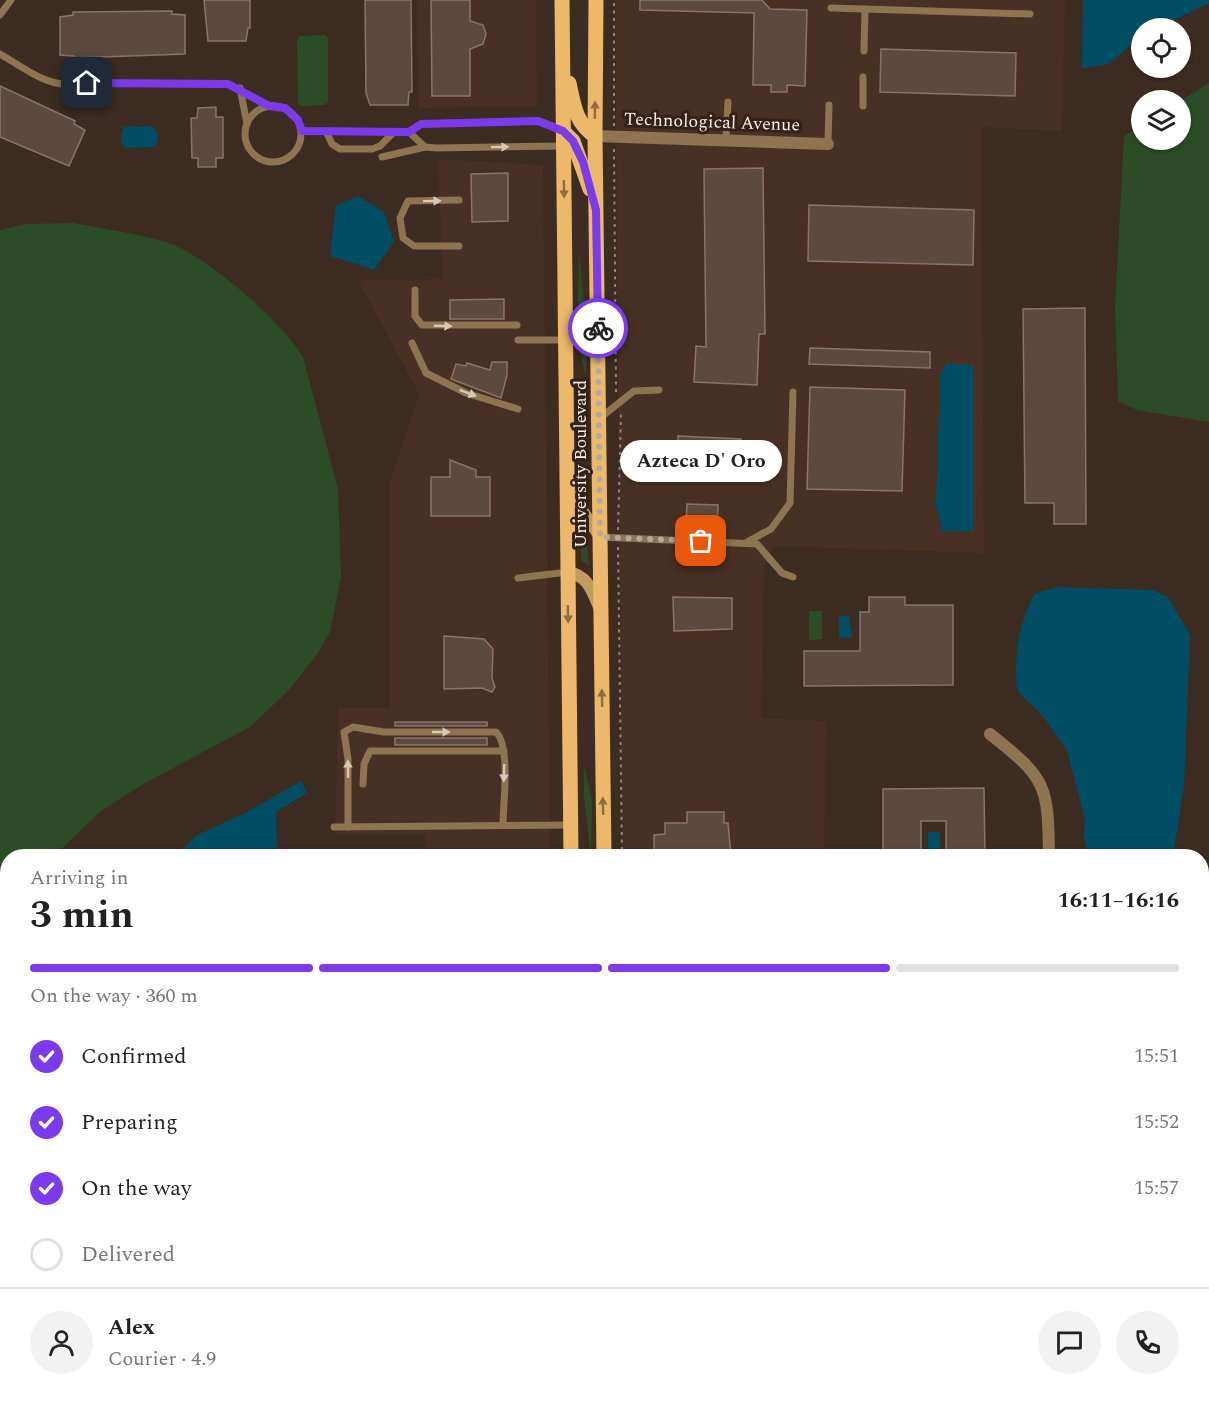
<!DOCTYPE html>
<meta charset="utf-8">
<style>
:root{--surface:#fff;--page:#f2f2f2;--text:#222;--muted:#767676;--line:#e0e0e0;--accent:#7c3aed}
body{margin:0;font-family:Spectral,serif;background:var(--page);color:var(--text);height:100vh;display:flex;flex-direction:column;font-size:22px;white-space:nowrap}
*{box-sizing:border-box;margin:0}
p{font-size:20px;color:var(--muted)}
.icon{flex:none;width:33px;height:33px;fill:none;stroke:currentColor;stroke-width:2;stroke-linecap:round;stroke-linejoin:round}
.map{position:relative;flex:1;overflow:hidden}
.details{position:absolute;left:0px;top:849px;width:1209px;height:560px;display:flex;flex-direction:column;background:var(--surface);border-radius:24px 24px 0 0;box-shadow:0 2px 4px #0004}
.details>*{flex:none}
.tools{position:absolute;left:1131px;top:18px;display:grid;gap:12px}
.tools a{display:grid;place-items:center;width:60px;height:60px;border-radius:50%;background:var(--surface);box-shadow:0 2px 4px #0004;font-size:30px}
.pin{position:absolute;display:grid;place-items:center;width:51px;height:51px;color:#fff;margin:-26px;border-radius:12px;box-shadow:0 3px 9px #0006}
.courier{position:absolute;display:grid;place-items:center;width:60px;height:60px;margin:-30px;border:4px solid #7c3aed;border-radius:50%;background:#fff;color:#222;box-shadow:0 2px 8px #0007}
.bubble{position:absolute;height:42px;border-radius:21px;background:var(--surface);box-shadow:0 2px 4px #0004;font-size:20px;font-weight:700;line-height:42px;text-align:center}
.summary em{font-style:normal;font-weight:700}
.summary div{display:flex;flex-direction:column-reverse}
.summary{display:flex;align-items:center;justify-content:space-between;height:102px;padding:0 30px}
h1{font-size:39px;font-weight:700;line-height:45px}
.bar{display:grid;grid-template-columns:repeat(4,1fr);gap:9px 6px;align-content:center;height:72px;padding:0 30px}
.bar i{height:8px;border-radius:4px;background:var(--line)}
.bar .selected{background:var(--accent)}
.bar p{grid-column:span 4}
.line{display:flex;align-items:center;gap:15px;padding:0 30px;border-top:2px solid var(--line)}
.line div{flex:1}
.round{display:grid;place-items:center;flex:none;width:63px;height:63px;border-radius:32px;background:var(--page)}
ol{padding:0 30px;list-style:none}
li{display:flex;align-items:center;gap:18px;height:66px}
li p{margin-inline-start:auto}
li .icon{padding:6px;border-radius:50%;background:var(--accent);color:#fff;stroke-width:4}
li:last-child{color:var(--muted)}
li i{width:33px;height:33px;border:3px solid var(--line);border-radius:50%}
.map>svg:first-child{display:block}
.built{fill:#483124}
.green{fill:#2c4c27}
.water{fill:#004e63}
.building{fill:#5c4a40;stroke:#887469;stroke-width:1.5}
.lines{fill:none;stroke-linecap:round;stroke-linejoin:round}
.path{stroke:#93867e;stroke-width:2;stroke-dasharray:3 4.5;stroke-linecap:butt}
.lane{stroke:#8e7450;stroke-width:7}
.street{stroke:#8e7450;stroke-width:12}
.secondary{stroke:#c39b5f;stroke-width:12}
.primary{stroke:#ecb86a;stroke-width:15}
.oneway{fill:#8f6d42}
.oneway2{fill:#d8c8b9}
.done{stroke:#b6a9a1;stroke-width:6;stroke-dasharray:0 10.8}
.route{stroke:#7c3aed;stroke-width:8}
.labels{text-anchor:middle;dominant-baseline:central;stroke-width:6;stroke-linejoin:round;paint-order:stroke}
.street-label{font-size:18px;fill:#f7ece6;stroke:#322219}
</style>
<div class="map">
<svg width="1209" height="1408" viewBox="0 0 1209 1408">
<rect width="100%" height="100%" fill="#3c2c22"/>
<g class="built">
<path d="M417,0H536L537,106L418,108Z"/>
<path d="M615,0H1065L1062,131L981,127L984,553L774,546L764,567L761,718L826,721L824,856H622Z"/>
<path d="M438,159L543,165L550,856H425L426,834H335L338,708H390V482L419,394L358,280L443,279Z"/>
<path d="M1209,1016V1366L1202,1387V1017Z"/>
<path d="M389,1401H559L560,1408H389Z"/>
<path d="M616,1401H798L821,1408H616Z"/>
<path d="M967,1401H1195L1190,1408H974Z"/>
</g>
<g class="green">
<path d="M325,35L328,38V102L324,105L301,106L298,102L297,40L300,36Z"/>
<path d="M1209,83V422L1137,410L1118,401L1115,308L1124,136L1141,126L1142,140H1180L1181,101Z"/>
<path d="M74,223C103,229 149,235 174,245C212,261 282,322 303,357L338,489L341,577L330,632L318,653L289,690L250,727L145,783L101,811L54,856H8L7,925L0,949V230L25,224Z"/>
<path d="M579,253L587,333L586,377L577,339Z"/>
<path d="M581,524L587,539L589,566L581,560Z"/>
<path d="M809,611H822V639L809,640Z"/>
<path d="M584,765L592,800L591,856L584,798Z"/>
<path d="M0,1009L8,1025V1401H116L110,1408H0Z"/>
</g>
<g class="water">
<path d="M1083,0H1209V3L1157,28H1142L1141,37L1108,64L1082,68Z"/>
<path d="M152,126L157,132V143L153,147L126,148L121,143V133L124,127Z"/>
<path d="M358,196L384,212L394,242L374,270L330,256L336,205Z"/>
<path d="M946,363L974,365V531H942L936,506L940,376Z"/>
<path d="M1057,587L1153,590L1168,597L1190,635L1184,785L1173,856H1088L1084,836L1085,819L1067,751L1042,715L1017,691C1014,655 1018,626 1034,594Z"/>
<path d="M839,616H849L852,638H839Z"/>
<path d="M301,781L307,793L276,812L277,856H176L197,835L247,812Z"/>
<rect x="928" y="832" width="12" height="24"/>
<path d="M823,1401H896L892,1408H838Z"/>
</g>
<g class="building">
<path d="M204,0H250V28H248L246,41H208Z"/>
<path d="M365,0H411L412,92H409L408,105H370L366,93Z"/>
<path d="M431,0H470V21L483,25L486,34L483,44L470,49V96H432Z"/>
<path d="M640,0H762L770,9L807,10L805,86L787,85V92H771V85H753L754,13L640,10Z"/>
<path d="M172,11V14L185,15V54L74,58V56L60,55V17L73,15V12Z"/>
<path d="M881,49L1016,53L1015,96L880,92Z"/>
<path d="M0,86L75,121L74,124L85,130L69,166L0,137Z"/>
<path d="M216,107V117H223V158H216V167H198V158H192L191,118H197L198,108Z"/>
<path d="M763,168L765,334H759L757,385L694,382L696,346L706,347L704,169Z"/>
<path d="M508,173V221L472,222L471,174Z"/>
<path d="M809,205L974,210L973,265L808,261Z"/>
<path d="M504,299V319H450V300Z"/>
<path d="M1085,308L1086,524H1054V503H1025L1023,309Z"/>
<path d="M810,348L930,352V368L809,364Z"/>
<path d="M492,362H507V375L501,398L451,379L456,364L466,366L467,363L490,370Z"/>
<path d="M810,387L905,390L902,491L807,489Z"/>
<path d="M678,436L741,439L740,465L677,463Z"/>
<path d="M450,460L476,470V477H490V516H431V477H450Z"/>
<path d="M687,504L718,505L717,525L686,524Z"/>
<path d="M673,597L732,598V629L674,631Z"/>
<path d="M869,597H905V605H953V685L804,686V651H860V612H869Z"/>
<path d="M444,636L484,639L493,649L492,678L495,687L492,692L482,688L444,689Z"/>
<rect x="395" y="722" width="92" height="4"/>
<rect x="395" y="738" width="92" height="7"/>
<path d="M984,788L985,856H946V821H921V856H883V789Z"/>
<path d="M687,812H724V823H728L731,856H654V835L665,834V823H687Z"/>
</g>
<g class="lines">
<g class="path">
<path d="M614,126V0"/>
<path d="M614,149L616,392"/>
<path d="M618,530L621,413"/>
<path d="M618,547L622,856"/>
<path d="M629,1401V1408"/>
<path d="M684,1401V1408"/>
</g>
<g class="lane">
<path d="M831,8L1030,14"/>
<path d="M0,15L11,0"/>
<path d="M864,51L865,9"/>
<path d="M0,54C23,67 50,90 77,83L228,84L269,106"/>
<path d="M240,88L247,124"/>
<circle cx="273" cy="134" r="28"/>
<path d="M863,106V77"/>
<path d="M302,131L409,132L421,124L539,121L562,130"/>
<path d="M326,131L332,144L340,149H372L380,146L394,132"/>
<path d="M409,132L425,147L437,148L563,146"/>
<path d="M726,140L728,102"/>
<path d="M828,144L829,105"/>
<path d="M382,157L425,147"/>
<path d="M459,246H414L403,238L400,218L408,201L459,200"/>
<path d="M415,290V316L422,325H517"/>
<path d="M518,340H566"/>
<path d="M412,343L426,373L466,393L518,409"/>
<path d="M600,418L634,391L659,390"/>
<path d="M600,537L757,544L782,573L793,577"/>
<path d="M747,542L771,529L790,503L793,392"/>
<path d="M518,578L568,572"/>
<path d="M363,784L364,764L370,751H504"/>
<path d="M334,827L571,825"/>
<path d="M348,827V759L344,732L353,727L384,732H496C511,746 503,804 503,825"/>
<path d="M156,1401V1408"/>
<path d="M737,1401V1408"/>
<path d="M1003,1401L1007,1408"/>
<path d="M1089,1408L1096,1401"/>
</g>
<g class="street">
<path d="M595,136L828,144"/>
<path d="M990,734C1047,779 1048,785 1049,856"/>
<path d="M368,1408L369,1401"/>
<path d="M943,1408L947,1401"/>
</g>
<g class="secondary">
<path d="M569,478L582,510L600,537"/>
<path d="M568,572C588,576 591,589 599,607"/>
<path d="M1202,1007L1209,1005"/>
</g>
<g class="primary">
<path d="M562,0L571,856"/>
<path d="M596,0L595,136L604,856"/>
<path d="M569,83C574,105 575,123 595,136"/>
<path d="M563,131L573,141L590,189"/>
<path d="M578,1401V1408"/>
<path d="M611,1401V1408"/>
</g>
</g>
<defs><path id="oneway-solid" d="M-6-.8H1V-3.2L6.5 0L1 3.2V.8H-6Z" transform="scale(1.5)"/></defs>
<g class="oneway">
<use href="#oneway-solid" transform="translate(595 110) rotate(-89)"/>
<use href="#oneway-solid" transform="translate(564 189) rotate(89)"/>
<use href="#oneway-solid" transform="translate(568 614) rotate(89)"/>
<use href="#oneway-solid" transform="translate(602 698) rotate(-91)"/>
<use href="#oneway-solid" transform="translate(603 806) rotate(-91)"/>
</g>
<g class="oneway2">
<use href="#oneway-solid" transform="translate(500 147) rotate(-1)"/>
<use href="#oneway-solid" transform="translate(432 201) rotate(-1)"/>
<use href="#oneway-solid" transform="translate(443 326) rotate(2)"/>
<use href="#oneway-solid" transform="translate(468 393) rotate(21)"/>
<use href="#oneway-solid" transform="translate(441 732)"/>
<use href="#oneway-solid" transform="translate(348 769) rotate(-91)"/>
<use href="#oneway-solid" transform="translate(504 773) rotate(92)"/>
</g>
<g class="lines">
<path class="done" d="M598,328L600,537L701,541"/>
<path class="route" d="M87,83L228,84L269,106L285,108L298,120L302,131L409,132L421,124L538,121L563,131L573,141L583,162L596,210L598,328"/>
</g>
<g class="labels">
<g class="street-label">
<text transform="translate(712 122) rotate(2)">Technological Avenue</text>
<text transform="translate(580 464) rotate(-90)">University Boulevard</text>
</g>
</g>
</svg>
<div class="tools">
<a><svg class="icon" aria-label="locate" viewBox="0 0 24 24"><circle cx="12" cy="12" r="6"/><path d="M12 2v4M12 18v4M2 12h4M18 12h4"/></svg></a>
<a><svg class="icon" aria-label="layers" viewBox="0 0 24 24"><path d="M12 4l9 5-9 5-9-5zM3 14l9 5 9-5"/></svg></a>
</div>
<div class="pin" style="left:701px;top:541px;background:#ea580c"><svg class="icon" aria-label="bag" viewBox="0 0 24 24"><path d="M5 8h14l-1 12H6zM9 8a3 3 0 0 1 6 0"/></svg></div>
<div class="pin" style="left:87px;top:83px;background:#1f2937"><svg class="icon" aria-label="home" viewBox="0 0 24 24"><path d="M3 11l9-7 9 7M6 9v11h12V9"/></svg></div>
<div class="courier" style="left:598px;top:328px"><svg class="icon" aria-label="bike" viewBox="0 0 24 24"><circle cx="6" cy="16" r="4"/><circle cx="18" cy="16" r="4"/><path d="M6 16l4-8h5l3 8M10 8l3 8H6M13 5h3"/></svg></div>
<div class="bubble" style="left:620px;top:440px;width:162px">Azteca D' Oro</div>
<section class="details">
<div class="summary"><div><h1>3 min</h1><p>Arriving in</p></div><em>16:11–16:16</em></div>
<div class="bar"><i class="selected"></i><i class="selected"></i><i class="selected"></i><i></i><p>On the way · 360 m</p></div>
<ol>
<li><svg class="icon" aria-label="check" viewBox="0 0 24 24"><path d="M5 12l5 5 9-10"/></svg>Confirmed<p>15:51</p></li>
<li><svg class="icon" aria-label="check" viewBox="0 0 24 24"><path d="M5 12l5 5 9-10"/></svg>Preparing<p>15:52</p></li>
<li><svg class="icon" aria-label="check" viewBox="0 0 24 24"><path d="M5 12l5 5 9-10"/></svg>On the way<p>15:57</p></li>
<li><i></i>Delivered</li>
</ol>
<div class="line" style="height:108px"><a class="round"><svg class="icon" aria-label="person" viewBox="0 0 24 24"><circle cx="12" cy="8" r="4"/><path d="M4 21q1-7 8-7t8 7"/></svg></a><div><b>Alex</b><p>Courier · 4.9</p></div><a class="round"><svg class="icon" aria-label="chat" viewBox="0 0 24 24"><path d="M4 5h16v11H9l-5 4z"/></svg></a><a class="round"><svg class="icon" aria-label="phone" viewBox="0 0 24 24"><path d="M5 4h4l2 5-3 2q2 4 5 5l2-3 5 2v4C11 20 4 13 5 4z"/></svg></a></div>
</section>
</div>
